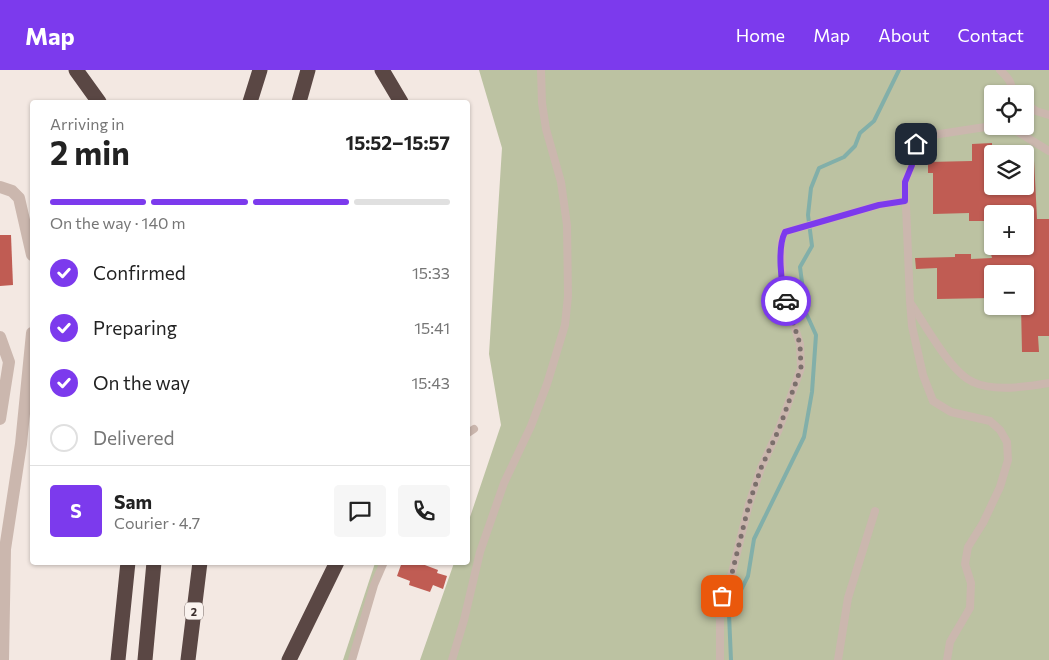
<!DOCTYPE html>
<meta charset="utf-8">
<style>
:root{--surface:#fff;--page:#f6f6f6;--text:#222;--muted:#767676;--line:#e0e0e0;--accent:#7c3aed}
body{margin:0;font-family:Commissioner,sans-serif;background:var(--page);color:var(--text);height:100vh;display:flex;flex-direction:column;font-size:19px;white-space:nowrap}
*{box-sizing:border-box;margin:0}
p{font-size:16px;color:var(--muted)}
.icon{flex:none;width:28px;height:28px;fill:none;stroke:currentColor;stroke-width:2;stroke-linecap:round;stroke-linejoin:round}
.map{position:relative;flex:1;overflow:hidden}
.side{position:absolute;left:30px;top:30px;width:440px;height:465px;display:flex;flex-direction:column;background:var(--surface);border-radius:5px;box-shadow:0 1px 4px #0004}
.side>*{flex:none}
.controls{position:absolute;left:984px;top:15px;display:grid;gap:10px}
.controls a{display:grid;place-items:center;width:50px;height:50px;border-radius:5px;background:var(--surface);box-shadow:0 1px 4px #0004;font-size:25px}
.pin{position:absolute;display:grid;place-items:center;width:42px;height:42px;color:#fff;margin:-21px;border-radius:10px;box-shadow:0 2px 8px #0006}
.courier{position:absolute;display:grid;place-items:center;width:50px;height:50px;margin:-25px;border:4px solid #7c3aed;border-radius:50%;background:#fff;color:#222;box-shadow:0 1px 6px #0007}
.head em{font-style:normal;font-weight:700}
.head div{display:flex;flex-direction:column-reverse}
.head{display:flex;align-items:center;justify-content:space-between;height:85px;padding:0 20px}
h1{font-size:32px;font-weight:700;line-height:38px}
.bar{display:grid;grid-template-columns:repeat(4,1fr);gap:8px 5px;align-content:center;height:60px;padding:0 20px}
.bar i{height:6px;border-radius:4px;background:var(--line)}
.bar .current{background:var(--accent)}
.bar p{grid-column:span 4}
.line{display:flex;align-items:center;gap:12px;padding:0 20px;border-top:1px solid var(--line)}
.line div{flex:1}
.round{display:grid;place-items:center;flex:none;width:52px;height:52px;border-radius:5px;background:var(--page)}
ol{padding:0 20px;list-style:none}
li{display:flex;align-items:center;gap:15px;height:55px}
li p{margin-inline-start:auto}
li .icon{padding:5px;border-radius:50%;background:var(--accent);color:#fff;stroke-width:4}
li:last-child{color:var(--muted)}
li i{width:28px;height:28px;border:2px solid var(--line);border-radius:50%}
header{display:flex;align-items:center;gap:30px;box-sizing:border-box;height:70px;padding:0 25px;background:var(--accent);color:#fff}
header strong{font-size:24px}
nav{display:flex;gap:28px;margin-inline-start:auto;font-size:18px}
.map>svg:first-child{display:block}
.green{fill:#bcc2a2;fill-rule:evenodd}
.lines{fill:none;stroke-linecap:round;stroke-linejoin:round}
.stream{stroke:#82afa9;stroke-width:4}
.building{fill:#c05c53}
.service{stroke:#cbb7ae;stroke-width:8}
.minor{stroke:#cbb7ae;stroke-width:12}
.motorway{stroke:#5a4744;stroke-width:15}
.done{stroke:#7b6f6c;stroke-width:5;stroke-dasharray:0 9}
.route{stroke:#7c3aed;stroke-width:6}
.labels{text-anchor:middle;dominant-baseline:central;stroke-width:5;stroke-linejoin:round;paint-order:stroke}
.shield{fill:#faf3ef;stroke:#746966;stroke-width:1}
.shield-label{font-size:11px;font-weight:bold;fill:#3a2e2c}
</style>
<header>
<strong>Map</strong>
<nav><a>Home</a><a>Map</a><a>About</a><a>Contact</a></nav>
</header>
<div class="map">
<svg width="1049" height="590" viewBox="0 0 1049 590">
<rect width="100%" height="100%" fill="#f3e8e2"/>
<g class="green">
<path d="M479,0H1049V590H420L454,493L468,492V453L501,355L489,284L502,78ZM992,24H1025V56H992ZM992,84H1025V116H992ZM992,144H1025V176H992ZM992,204H1025V236H992Z"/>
<path d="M375,493H384L352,590H343Z"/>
</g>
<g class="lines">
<path class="stream" d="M731,590L729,544L748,506L754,469L804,367L812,322L816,265L806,243L800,197L812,176L808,145L811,118L819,98L844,87L855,76L860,63L874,51L899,0"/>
</g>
<g class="building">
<path d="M992,73V116H1025V91L1034,90L1037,149H1049V266H1038L1039,282H1022L1021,236H1025V204H992V228L937,229V198L916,199L915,188L955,187V184H971V189L992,188L991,184L996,183V181H1023V176H1025V144H992V147H990V151H969V143L933,144V103H928V92L972,91V74Z"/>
<path d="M0,165H11L13,215L0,216Z"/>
<path d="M402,492H417L438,500L437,503L447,506L443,519L433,515L430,522L409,515L410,511L397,506Z"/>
</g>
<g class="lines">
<g class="service">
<path d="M1000,0C1007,7 1014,13 1011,24"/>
<path d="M1025,33L1036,41L1049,45"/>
<path d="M1008,56L1049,81"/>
<path d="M911,234C925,254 951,303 973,312C993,322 1027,317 1049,313"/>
<path d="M468,363L474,359"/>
<path d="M352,590L374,515L384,492"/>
<path d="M452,590L464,550L480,482L504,413L531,356L547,314L565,255L568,226L567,155L561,112L546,59L542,33L541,0"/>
<path d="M720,590V546L722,526L732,503L749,434L761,398L779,359L801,298L800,274L783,220L781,171L785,162L879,135L905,131"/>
<path d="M838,590L848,528L875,441"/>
<path d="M947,590L950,572L970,538L971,513L965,494L968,477L983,453L1000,417L1008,390L1007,372L1000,360L990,351L951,342L933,331L923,305L912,256L910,231L905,112L912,95L917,73L933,65L992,56"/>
</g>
<g class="minor">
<path d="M0,117L12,121L19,128L32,185"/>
<path d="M0,267L9,292L0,349"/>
<path d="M3,590L5,479L21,374L32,263"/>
</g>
<g class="motorway">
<path d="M76,0L99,32"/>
<path d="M382,0L401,32"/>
<path d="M250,32L260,0"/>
<path d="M299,32L308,0"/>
<path d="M118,590L128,492"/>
<path d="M145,590L154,492"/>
<path d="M188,590L200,492"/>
<path d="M289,590L337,492"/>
</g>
</g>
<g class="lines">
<path class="done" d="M722,526L732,503L749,434L761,398L779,359L801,298L800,274L786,231"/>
<path class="route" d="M786,231C781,213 777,178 785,162L879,135L905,131V112L912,95L916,74"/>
</g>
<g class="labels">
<rect class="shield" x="185" y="532.5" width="18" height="17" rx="4"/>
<g class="shield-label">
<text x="194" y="541">2</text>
</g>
</g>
</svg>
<div class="controls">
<a><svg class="icon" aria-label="locate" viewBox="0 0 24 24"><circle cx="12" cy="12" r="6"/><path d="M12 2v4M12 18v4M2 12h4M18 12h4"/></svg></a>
<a><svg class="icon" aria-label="layers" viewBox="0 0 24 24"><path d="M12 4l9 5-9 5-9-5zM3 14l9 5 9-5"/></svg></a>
<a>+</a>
<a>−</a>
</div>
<div class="pin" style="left:722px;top:526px;background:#ea580c"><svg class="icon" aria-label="bag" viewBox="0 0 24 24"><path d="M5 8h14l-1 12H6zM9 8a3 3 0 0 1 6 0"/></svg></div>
<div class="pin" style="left:916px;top:74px;background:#1f2937"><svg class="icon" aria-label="home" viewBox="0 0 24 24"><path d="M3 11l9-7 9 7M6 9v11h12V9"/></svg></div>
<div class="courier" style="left:786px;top:231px"><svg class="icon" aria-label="car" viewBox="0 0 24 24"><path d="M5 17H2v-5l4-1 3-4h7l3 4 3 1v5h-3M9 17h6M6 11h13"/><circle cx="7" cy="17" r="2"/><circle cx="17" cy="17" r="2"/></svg></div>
<section class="side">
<div class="head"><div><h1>2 min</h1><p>Arriving in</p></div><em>15:52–15:57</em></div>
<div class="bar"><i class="current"></i><i class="current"></i><i class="current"></i><i></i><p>On the way · 140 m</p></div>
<ol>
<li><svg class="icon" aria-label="check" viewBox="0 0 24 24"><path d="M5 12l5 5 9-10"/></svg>Confirmed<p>15:33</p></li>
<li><svg class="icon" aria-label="check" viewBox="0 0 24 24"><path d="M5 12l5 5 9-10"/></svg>Preparing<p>15:41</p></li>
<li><svg class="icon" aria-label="check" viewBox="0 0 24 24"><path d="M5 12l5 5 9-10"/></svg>On the way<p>15:43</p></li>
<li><i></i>Delivered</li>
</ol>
<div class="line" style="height:90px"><b class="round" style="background:var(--accent);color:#fff">S</b><div><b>Sam</b><p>Courier · 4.7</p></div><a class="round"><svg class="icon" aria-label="chat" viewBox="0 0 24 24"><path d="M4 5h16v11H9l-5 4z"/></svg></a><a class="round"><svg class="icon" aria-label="phone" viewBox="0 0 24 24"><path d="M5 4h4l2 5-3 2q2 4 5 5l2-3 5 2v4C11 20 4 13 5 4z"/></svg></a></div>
</section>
</div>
